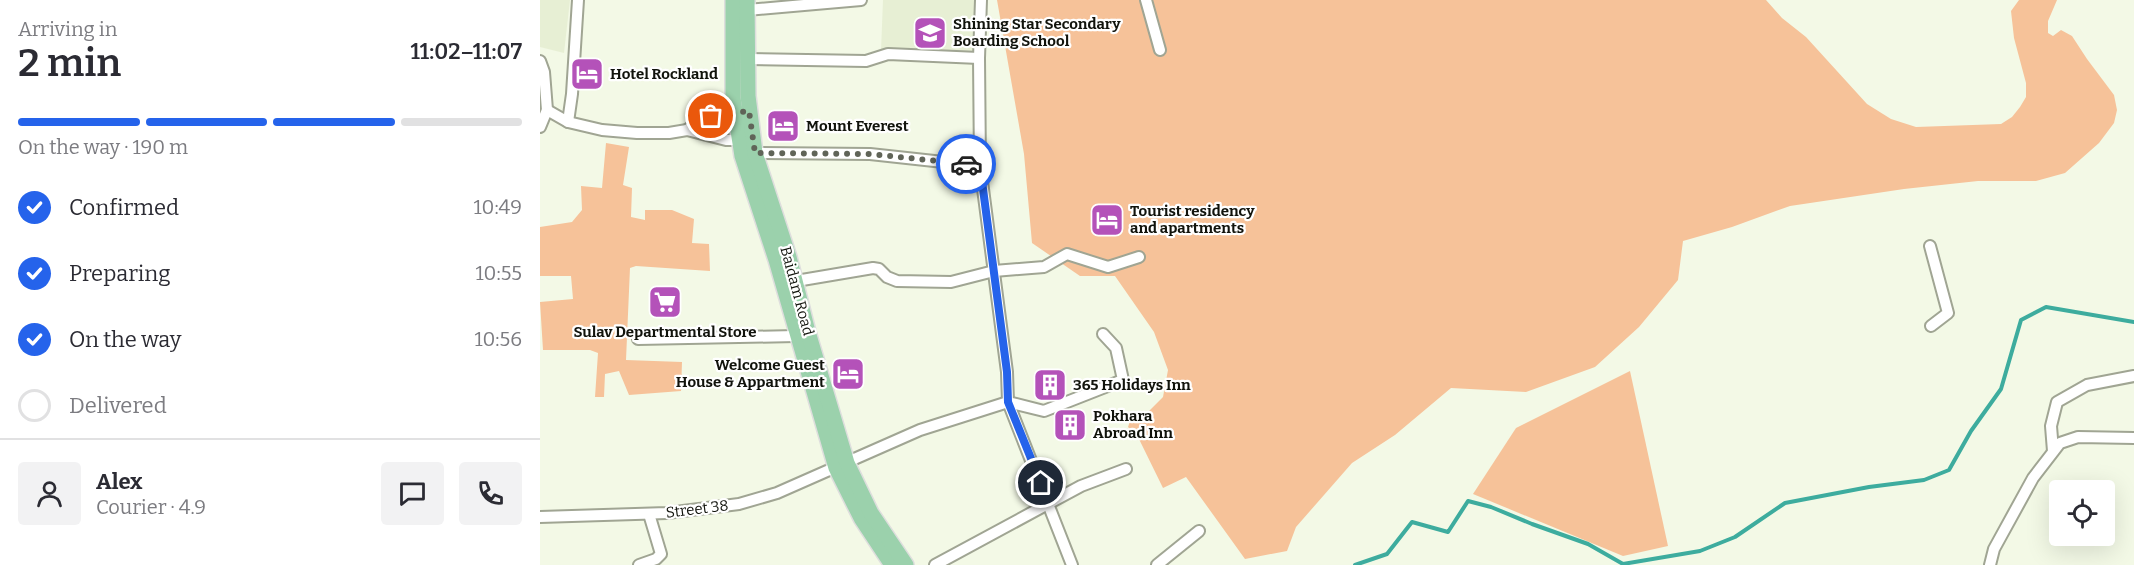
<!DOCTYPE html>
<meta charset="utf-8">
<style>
:root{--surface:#fff;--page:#f2f2f3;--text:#2b2b33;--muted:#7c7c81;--line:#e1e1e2;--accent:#2563eb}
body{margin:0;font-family:Bitter,serif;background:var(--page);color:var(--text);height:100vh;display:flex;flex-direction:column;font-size:22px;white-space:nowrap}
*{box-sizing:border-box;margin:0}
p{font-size:20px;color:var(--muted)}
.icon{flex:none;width:33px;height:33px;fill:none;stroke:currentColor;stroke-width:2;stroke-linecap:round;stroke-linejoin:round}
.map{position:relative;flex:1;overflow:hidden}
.details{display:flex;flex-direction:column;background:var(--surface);width:540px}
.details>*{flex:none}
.controls{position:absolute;left:1509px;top:480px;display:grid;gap:12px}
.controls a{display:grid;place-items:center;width:66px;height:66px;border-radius:6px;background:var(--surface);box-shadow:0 6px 24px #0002;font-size:30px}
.pin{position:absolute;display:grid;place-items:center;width:51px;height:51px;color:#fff;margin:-26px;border:3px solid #fff;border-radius:50%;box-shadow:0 2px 6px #0007}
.courier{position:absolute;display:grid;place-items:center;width:60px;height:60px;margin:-30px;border:4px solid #2563eb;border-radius:50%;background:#fff;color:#222;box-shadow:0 2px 8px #0007}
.overview em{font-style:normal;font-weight:600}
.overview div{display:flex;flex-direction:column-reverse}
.overview{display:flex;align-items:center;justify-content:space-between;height:102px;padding:0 18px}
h1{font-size:39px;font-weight:600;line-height:45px}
.bar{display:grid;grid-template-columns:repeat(4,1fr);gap:9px 6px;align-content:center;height:72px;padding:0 18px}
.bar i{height:8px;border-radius:4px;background:var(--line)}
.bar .active{background:var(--accent)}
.bar p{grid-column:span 4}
.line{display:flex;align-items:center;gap:15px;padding:0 18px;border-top:2px solid var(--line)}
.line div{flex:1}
.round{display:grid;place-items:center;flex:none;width:63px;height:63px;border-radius:6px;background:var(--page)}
ol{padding:0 18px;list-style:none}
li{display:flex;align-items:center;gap:18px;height:66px}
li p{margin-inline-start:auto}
li .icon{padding:6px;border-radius:50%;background:var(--accent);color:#fff;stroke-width:4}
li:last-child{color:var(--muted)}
li i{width:33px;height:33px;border:3px solid var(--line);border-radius:50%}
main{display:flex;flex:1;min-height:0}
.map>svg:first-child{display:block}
.built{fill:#e7efd4}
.green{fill:#f6c299}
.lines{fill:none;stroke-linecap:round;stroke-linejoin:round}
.stream{stroke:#3dac9e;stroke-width:4}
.street-casing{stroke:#a0a593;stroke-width:14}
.primary-casing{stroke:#dededd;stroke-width:18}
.street{stroke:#fff;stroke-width:10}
.primary{stroke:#9bd1ac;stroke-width:15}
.done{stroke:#606458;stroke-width:6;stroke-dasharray:0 10.8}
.route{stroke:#2563eb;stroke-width:8}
.labels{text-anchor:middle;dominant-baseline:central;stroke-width:4.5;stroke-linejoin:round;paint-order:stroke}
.poi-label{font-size:15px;font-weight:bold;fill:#11130c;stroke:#fff;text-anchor:start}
.street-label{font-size:15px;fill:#11130c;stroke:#fff}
</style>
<main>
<section class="details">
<div class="overview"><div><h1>2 min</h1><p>Arriving in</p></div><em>11:02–11:07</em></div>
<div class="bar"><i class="active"></i><i class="active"></i><i class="active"></i><i></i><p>On the way · 190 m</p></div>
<ol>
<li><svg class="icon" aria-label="check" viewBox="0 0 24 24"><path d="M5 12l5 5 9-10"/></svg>Confirmed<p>10:49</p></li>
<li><svg class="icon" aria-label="check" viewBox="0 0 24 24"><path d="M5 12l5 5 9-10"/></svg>Preparing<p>10:55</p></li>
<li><svg class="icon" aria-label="check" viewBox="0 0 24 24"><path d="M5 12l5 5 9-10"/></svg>On the way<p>10:56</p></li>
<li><i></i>Delivered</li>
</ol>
<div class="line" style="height:108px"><a class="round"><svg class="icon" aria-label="person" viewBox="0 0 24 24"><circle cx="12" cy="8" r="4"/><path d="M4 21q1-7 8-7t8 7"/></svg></a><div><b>Alex</b><p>Courier · 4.9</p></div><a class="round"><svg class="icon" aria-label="chat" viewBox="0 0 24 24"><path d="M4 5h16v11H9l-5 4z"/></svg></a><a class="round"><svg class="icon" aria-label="phone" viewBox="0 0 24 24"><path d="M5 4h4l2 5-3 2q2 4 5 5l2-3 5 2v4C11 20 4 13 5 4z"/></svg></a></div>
</section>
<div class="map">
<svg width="1594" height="565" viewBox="0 0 1594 565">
<rect width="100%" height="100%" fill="#f3f9e6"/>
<g class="built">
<path d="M0,0H30L24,53L0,47Z"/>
<path d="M343,0H438V55L341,51Z"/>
</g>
<g class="green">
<path d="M457,0H1226L1242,18L1266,37L1327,104L1351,119L1376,127L1461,124L1472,117L1480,107L1486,97V83L1474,38L1471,11L1479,0H1517L1508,21V33L1513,36L1521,30L1532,36L1547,59L1574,95L1577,110L1574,123L1559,143L1525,173L1496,181H1438L1364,189L1250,206L1192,227L1143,241L1138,280L1099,327L1055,367L986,392L911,388L855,435L812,463L756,527L747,551L705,559L646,477L623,488L598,437L588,427L593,412L609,411L623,397L628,370L614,332L575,276H540L492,243L484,154Z"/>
<path d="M66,143L89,147L83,185L92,188L91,217L105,220V210H132L154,219L152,243L169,244L170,271L96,266L90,268L86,360L142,362L141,391L89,395L79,371L65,374L64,397H55L58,353L50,350H3L0,302L33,299L31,276H0V227L32,222L42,210L41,186L62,188Z"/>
<path d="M1090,371L1128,546L1083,556L933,494L976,428Z"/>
</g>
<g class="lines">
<path class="stream" d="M815,565L847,554L872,522L908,532L928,501L951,507L992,524L1048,544L1083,564L1160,551L1195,537L1245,503L1329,487L1384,480L1409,470L1431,431L1461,389L1481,320L1506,307L1594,322"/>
<defs>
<g id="street">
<path d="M441,0L439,58L440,166L467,372L468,402L532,565"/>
<path d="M606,0L620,50"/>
<path d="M207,10L321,0"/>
<path d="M206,59L326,61L348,54L439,58"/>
<path d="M0,61L4,72L7,110"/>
<path d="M28,122L32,94L38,0"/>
<path d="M0,127L7,110L28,122L62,130L97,133H129L147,130L186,140H204"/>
<path d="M147,130C163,116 180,112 202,111"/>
<path d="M215,153L330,154L440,166"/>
<path d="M1390,246L1408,313L1391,326"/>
<path d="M256,281L333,268L339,269L347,277L357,281L411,282L454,271L504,267L527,254L568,267L599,257"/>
<path d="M98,339L256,336"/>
<path d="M1513,451L1511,426L1517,402L1547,385L1594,376"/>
<path d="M0,517L127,513L199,504L237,493L380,430L468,402L504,411L583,380L576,348L563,334"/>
<path d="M99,565L116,559L121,554L109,514"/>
<path d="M395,565L541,486L586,469"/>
<path d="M617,565L659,531"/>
<path d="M1450,565L1454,549L1493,478L1520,443L1538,437L1594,438"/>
</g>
<g id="primary">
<path d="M193,0V98L202,156L236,260L296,468L321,518L352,565"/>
<path d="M207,0L208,96L215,153L249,257L268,332L307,463L331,513L366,565"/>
</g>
</defs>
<use href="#street" class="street-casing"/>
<use href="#primary" class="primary-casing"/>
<use href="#street" class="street"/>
<use href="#primary" class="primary"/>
</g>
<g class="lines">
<path class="done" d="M171,116L209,111L215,153L330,154L426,164"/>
<path class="route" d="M426,164L440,166L467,372L468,402L501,483"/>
</g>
<defs>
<symbol id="school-square" viewBox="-11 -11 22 22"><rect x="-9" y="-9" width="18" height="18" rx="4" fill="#b452b9" stroke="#fff"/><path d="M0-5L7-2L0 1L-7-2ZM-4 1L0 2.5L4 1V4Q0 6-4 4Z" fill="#fff"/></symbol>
<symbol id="hotel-square" viewBox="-11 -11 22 22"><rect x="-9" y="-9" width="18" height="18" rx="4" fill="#b452b9" stroke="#fff"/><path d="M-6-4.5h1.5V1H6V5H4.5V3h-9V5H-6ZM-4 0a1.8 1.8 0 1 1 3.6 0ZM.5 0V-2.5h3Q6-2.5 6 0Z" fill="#fff"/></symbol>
<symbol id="supermarket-square" viewBox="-11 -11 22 22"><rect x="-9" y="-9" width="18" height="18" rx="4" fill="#b452b9" stroke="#fff"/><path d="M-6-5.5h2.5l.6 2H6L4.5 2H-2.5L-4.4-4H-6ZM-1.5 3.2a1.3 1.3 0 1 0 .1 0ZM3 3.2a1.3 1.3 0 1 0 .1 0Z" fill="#fff"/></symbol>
<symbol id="building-square" viewBox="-11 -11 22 22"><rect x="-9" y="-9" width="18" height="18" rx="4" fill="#b452b9" stroke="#fff"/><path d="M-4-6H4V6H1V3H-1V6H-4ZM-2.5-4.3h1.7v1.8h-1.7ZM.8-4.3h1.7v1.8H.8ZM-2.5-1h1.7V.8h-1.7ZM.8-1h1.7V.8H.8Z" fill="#fff"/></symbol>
</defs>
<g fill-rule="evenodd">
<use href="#school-square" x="371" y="14" width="38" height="38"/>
<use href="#hotel-square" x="28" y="55" width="38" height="38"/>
<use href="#hotel-square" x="224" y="107" width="38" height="38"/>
<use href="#hotel-square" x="548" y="201" width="38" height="38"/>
<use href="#supermarket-square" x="106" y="283" width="38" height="38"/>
<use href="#hotel-square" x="289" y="355" width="38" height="38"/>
<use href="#building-square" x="491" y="366" width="38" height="38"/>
<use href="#building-square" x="511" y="406" width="38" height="38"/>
</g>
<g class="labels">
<g class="poi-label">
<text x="413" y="24">Shining Star Secondary<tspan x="413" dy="17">Boarding School</tspan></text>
<text x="70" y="74">Hotel Rockland</text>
<text x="266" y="126">Mount Everest</text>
<text x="590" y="211">Tourist residency<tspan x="590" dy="17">and apartments</tspan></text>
<text x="125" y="332" text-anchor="middle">Sulav Departmental Store</text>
<text x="285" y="365" text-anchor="end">Welcome Guest<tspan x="285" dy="17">House &amp; Appartment</tspan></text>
<text x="533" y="385">365 Holidays Inn</text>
<text x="553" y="416">Pokhara<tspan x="553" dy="17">Abroad Inn</tspan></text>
</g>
<g class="street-label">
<text transform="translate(257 291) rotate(75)">Baidam Road</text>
<text transform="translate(157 509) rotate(-7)">Street 38</text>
</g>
</g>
</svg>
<div class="controls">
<a><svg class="icon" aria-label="locate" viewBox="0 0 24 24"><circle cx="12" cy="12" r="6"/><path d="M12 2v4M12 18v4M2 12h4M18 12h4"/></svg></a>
</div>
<div class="pin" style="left:171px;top:116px;background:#ea580c"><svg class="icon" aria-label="bag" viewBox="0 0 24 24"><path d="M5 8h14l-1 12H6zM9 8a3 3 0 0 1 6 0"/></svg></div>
<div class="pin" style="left:501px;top:483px;background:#1f2937"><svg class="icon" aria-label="home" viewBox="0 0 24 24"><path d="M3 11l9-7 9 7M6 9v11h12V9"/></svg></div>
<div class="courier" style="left:426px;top:164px"><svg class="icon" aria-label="car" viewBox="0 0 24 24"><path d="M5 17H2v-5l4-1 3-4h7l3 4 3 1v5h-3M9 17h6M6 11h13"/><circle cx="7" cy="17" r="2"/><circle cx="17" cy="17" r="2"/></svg></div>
</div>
</main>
